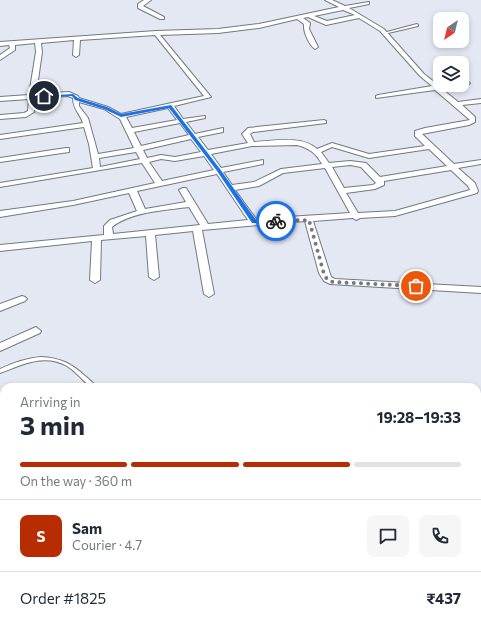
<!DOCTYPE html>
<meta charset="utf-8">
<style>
:root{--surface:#fff;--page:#f6f6f7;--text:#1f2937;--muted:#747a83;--line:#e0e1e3;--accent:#b72d01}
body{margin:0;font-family:Commissioner,sans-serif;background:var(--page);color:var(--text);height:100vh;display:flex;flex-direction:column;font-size:15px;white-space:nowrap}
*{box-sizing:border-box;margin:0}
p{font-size:13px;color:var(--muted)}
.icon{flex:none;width:22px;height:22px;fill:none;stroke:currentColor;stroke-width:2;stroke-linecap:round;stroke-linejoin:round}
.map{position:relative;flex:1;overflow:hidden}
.details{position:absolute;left:0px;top:383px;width:481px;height:248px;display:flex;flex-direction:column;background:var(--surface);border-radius:12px 12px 0 0;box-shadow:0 2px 6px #0003}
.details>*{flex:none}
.needle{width:26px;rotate:215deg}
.controls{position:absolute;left:433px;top:12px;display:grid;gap:8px}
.controls a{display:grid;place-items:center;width:36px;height:36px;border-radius:8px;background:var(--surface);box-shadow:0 2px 6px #0003;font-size:20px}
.pin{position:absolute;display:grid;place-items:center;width:34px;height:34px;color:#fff;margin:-17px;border:2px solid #fff;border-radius:50%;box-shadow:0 1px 4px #0007}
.courier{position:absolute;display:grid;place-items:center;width:40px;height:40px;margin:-20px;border:3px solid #1a73e8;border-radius:50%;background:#fff;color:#222;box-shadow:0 1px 5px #0007}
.summary em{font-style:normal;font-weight:700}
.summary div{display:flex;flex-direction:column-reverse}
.summary{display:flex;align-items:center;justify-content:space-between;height:68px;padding:0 20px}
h1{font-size:26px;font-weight:700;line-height:30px}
.bar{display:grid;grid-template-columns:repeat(4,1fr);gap:6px 4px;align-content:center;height:48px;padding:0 20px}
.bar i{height:5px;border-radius:3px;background:var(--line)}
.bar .on{background:var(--accent)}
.bar p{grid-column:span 4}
.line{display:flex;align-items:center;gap:10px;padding:0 20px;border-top:1px solid var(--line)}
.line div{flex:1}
.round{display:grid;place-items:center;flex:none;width:42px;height:42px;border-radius:8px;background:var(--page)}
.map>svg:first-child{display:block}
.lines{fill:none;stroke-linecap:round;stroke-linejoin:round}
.lane-casing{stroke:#747882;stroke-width:2}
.street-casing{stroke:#747882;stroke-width:2}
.lane{fill:#fff;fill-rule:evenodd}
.street{fill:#fff;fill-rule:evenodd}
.route{fill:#1a73e8}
.done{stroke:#76797f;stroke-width:4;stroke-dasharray:0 7.2}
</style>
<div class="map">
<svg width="481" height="631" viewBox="0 0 481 631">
<rect width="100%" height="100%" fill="#e4e8f3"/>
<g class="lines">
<defs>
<g id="lane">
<path d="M417,24L418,25V26L384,34L383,33Z"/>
<path d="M41,357C60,358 71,363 85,376C89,379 93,383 97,387H90C83,380 76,372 67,366C44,353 22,365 0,373V369C13,363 27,358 41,357Z"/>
</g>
<g id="street">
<path d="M144,0H151L143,6L164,17V19H160L138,8V4Z"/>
<path d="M325,0H332L345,6L369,2V4L349,8L384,29L424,74L438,85H455L442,89L458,102L481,99V103L462,105L475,117V122L469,125L422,134L454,164L481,160V164L458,168L475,183L478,191L477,193L395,216L360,218L356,220L353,218L313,221L331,277L335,279L481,287V293L330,284L324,281L319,273L305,221L202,230L214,294L209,297L204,294L193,231L155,235L159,277L154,280L149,277L146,236L101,240L100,280L95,283L90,280L92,241L0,251V245L104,235V226L110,220L137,211L129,193L73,205L0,217V211L73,201L155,183L142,163L0,187V183L93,168L89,144L84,127L0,139V135L83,123C80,113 73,110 73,98L68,96L36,98L34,112L26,117L0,119V115L24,113L28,111L29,99L0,101V97L29,95L36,52L35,43L15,45V50L0,60V55L10,48L9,45L0,46V42L156,31L218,29L259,24L339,7ZM343,10L355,15L327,21L314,16ZM308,17L326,25L359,18L380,31L420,76L432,86L378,95L376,96V98L435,90L470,120L425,128L415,131V136L425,146L369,154L332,143L317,149C302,135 273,141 254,142L250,134L253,132L326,123V121L324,120L248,128L242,134L248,143L208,150L198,137L223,132V128L195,134L186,122L205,118V116L183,119L174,106L211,97L160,35L218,33L259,28L297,19L304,24C303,31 309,45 315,49L318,47L309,29L310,23L303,18ZM155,35L204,96L121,114L108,107L79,98L78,96L69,92L36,94L42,52L41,43L74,40L73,55L76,57L79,55L80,40ZM79,102L104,109L120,119L134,148L98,154L88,118L79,106ZM168,108L177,120L132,128L126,117ZM180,123L189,135L141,146L134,132ZM191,139L201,152L175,157L161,155L147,158L143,150ZM297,145C309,148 316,153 322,164L281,169L254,182L232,185L223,172L263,164V160L221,168L211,154L252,146ZM332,147L369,158L429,149L447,166L380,177L366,163L350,161L329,163L321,152ZM136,152L140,159L100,167L99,158ZM204,156L214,170L162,181L149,162L161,159L175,161ZM350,165L361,167L376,183L373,185L344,188L332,167ZM325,168L350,213L256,219L235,190L259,186L283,173ZM451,170L468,186L470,190L395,211L358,213L346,193L375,189L384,185V181ZM217,174L248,220L208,224L186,188H183L179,190L186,202L145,209L137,191ZM189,207L200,225L113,234L112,227C130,212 166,210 189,207Z"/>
<path d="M467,81L470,83L469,84L459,85H462V82Z"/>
<path d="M66,148H69V152L0,162V158Z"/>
<path d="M22,296L25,297L27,299L25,301L0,311V304Z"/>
<path d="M36,327L41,331L40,333L0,351V343Z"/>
</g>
</defs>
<use href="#lane" class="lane-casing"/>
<use href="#street" class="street-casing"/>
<use href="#lane" class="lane"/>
<use href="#street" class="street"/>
</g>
<path class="route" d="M73,94L78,98L107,107L121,114L171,105L220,169L256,220L276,219L278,221L276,223H252L217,171L169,108L121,117L104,109L75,100L72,96L44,98L42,96Z"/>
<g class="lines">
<path class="done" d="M276,221L309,220L324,274L327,279L333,282L416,286"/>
</g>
</svg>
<div class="controls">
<a><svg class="needle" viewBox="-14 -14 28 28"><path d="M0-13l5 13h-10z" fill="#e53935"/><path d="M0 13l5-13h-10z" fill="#747a83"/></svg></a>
<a><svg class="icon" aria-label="layers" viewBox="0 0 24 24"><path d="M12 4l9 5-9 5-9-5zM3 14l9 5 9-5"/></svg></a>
</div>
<div class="pin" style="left:416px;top:286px;background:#ea580c"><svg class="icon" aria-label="bag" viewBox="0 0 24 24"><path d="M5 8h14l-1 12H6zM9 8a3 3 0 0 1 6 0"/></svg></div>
<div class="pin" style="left:44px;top:96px;background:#1f2937"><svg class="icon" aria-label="home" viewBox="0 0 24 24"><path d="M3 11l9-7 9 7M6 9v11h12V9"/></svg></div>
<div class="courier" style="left:276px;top:221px"><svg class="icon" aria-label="bike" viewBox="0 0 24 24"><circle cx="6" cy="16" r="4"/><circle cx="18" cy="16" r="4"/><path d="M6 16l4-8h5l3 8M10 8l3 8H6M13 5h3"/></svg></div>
<section class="details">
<div class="summary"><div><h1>3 min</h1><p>Arriving in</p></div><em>19:28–19:33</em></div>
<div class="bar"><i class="on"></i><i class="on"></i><i class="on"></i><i></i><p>On the way · 360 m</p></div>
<div class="line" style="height:72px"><b class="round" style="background:var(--accent);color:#fff">S</b><div><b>Sam</b><p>Courier · 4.7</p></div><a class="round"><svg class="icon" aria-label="chat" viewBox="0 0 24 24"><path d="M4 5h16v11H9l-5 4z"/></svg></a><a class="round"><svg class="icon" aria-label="phone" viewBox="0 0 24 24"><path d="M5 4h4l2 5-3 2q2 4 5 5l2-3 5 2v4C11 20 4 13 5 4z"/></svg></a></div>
<div class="line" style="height:52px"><div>Order #1825</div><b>₹437</b></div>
</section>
</div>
